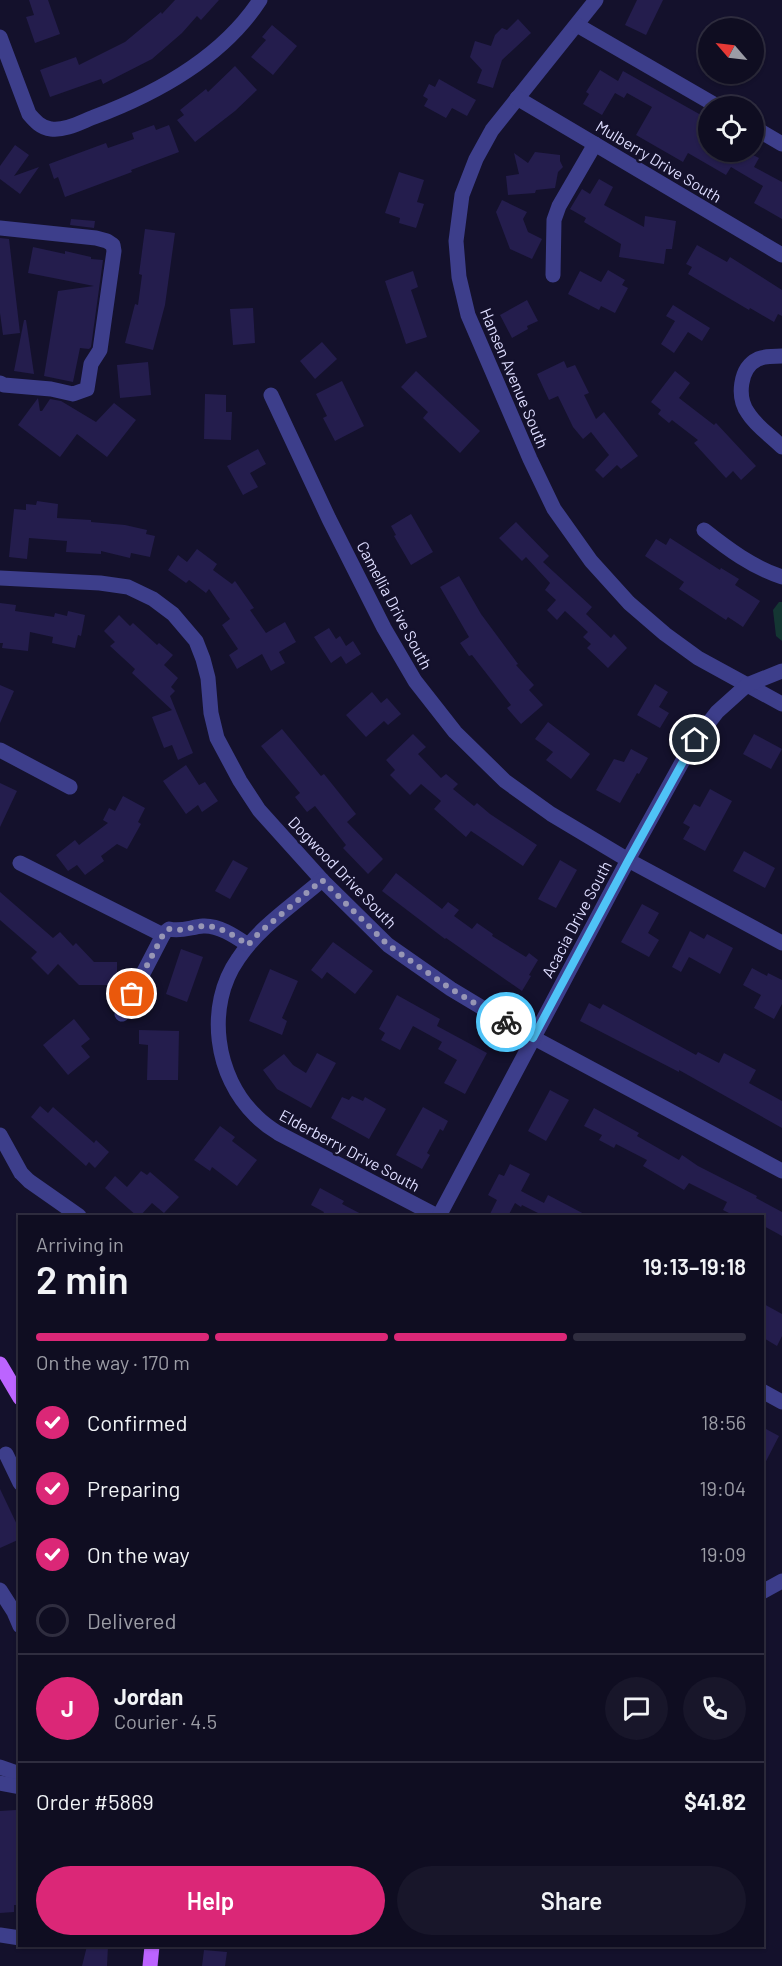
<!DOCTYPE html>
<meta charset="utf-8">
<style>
:root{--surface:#0f0d21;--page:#18162a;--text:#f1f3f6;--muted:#9b9ca5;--line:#2f2d3f;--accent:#db2777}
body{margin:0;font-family:Barlow,sans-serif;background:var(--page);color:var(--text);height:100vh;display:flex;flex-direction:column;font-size:22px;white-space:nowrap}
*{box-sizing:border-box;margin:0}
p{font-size:20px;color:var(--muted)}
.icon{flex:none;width:33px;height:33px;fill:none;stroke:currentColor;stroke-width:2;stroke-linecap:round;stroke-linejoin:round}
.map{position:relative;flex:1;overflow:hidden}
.panel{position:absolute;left:18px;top:1215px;width:746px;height:732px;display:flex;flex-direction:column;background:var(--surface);border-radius:0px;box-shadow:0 2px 4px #0004,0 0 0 2px var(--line)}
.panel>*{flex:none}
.needle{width:39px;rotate:298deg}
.buttons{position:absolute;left:698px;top:18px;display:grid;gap:12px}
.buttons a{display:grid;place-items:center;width:66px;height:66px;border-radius:50%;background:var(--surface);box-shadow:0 2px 4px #0004,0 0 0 2px var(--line);font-size:30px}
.pin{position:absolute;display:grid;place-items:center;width:51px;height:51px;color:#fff;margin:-26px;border:3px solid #fff;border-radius:50%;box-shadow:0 2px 6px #0007}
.courier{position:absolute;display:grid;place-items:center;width:60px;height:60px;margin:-30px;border:4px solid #4fc3f7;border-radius:50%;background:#fff;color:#222;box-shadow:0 2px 8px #0007}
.headline em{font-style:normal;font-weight:600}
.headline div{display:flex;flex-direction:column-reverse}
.headline{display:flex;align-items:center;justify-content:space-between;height:102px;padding:0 18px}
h1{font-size:39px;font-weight:600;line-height:45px}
.bar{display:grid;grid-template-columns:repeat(4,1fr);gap:9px 6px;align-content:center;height:72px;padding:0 18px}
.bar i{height:8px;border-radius:4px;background:var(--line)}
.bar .selected{background:var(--accent)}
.bar p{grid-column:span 4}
.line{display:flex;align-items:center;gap:15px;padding:0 18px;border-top:2px solid var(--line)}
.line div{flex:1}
.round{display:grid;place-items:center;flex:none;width:63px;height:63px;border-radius:32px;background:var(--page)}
ol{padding:0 18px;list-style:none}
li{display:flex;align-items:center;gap:18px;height:66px}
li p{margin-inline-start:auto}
li .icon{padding:6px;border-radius:50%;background:var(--accent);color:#fff;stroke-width:4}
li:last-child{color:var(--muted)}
li i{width:33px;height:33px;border:3px solid var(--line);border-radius:50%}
.action{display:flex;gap:12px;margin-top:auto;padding:12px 18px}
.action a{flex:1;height:69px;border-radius:36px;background:var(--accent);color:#fff;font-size:24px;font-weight:600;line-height:69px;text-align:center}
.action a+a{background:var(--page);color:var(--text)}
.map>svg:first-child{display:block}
.green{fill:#143633}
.building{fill:#241d4d}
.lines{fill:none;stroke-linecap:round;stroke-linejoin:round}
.minor{stroke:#3d3e8b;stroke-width:15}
.major{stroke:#bc64ff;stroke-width:15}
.done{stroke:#9796b5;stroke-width:6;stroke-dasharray:0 10.8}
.route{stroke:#4fc3f7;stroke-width:8}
.labels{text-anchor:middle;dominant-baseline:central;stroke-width:5;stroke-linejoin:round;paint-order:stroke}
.street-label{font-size:16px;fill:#deddff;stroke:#14112c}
</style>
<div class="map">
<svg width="782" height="1966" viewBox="0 0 782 1966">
<rect width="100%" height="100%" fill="#14112c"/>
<path class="green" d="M779,602H782V641L776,636L773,610Z"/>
<g class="building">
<path d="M29,0H48L60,34L35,43L26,17L34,15Z"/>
<path d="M175,0H219L201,20L197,16L182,33L152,59L103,84L101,79L50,97L40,70L76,57L79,65L125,42L161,12L162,14Z"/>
<path d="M637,0H663L646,35L625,25Z"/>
<path d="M518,19L531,33L502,60L493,88L477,83L482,70L470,57L475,41L491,46L495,35L502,28L507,30Z"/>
<path d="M272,25L297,46L273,75L251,57L266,40L262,37Z"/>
<path d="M235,66L257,90L235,111L195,142L177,120L184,115L180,110L206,89L208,92Z"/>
<path d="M600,70L618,81L623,71L708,119V152H728L737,156L739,152H747L759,158L754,167L782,182V219L754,203L763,186L731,167L726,175L688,153L683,162L636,135L652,107L627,93L624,98L615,93L602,115L583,104L589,94L586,92Z"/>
<path d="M439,79L476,100L467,116L452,108L446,118L424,106L428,99L423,96L429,84L435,87Z"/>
<path d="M154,125L156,130L169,125L179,152L131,170L132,172L65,197L58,177L54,179L49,164L106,143L108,148L134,139L132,133Z"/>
<path d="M15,145L29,155L14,176L39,167L20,194L0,179V166Z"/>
<path d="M535,152L560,155V161L563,167L558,172L555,188L536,190L535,193L508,195L506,176L519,174L514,153L528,163Z"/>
<path d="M399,172L424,180L417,202L424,204L416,228L399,223L400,218L385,213Z"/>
<path d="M599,179L613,187L604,205L644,227L645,216L676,221L672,249H666L664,264L619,257L621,244L584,222L586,218L570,209L582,189L590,194Z"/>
<path d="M502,200L527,212L523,219L528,232L542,239L532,259L510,249L496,212Z"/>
<path d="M71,219L95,221L94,228L70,225Z"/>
<path d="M145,229L175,233L165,305L153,350L125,343L135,304L138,305L142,275L139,274Z"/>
<path d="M0,238L9,239L20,333L3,335L0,313Z"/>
<path d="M697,245L727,262L730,257L782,290V316L778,314L774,322L750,308L749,310L688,274L692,267L686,264Z"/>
<path d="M33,247L65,254V251L91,257V259L103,260L91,347L89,349L80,348L73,382L44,376L58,291L94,286L28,273Z"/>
<path d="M608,270L625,280L622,285L628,288L615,313L601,306L599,310L568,294L580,271L601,282Z"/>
<path d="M413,271L418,287L411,290L427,337L406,344L385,281Z"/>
<path d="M527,300L538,321L527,326L528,329L512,338L500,315Z"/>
<path d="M673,305L710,328L702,341L688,332L674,353L661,344L675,321L666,316Z"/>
<path d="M253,308L255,343L233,345L230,309Z"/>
<path d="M24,320H26L34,374L14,371Z"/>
<path d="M322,342L337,359L315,379L300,361Z"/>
<path d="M564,361L567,368L575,365L589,393L584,395L596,419L604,412L638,456L621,469L617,465L603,478L595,470L609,455L591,432L583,439L573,427L558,396L549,400L537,374Z"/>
<path d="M148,362L151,395L120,398L117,365Z"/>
<path d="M416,371L480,431L460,453L423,418L428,412L401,387Z"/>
<path d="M675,371L690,383L679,398L714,425L716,423L756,466L741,480L733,471L726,478L694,443L698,440L672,420L669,423L658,414L661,410L651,402Z"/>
<path d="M342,381L364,426L335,441L323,418L327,416L316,394Z"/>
<path d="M205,394L226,395V412H232L231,440L204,439Z"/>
<path d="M38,398L40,411H42L50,399L61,401L96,422L114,403L136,420L107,457L77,434L60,457L18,425Z"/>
<path d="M258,449L266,464L250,473L258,487L243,495L227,466Z"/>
<path d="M37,501L58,504L57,518L91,520V522L125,525L147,530L146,534L155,536L150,557L131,553L130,558L101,551V554L66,552L67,541L29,538L27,559L9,557L14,509L26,510V504L36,505Z"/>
<path d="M411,514L433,552L411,565L394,536L396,535L391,526Z"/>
<path d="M516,522L549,556L543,562L592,607L586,614L611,638L614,634L627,648L608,668L587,648L591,644L583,637L588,632L565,611L557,620L547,610L556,600L545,590L550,583L526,557L522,561L499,538Z"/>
<path d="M670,538L720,570L721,568L739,579L735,585L760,601L743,627L728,617L726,620L679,589L684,582L645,556L656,539L666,545Z"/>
<path d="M197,549L217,564L213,570L232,584L235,581L254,608L250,610L266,633L285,622L296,642L279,652L285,663L271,671L262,654L237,669L229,655L238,649L222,625L230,619L209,589L206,593L189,580L186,583L168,570L178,555L187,562Z"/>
<path d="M459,576L481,614L518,664L516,665L534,685L529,690L543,705L521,724L507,708L511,705L472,655L469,656L460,643L469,637L440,587Z"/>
<path d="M0,603L16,605L15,611L54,617L55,613L67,616L68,611L85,615L81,636L78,635L75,648L52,643L53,637L30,632L28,651L2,648L3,643H0Z"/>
<path d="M119,615L130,626L133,623L157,645L159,643L173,655L164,665L178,678L171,687L175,691L170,696L193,753L178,760L172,745L164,748L152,717L172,710L132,673L135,669L110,646L115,642L104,631Z"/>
<path d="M329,628L336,639L340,636L346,646L353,641L361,654L346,664L341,656L331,663L314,637Z"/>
<path d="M655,684L668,692L659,707L669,713L660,728L637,715Z"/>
<path d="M0,685L14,691L0,723Z"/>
<path d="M372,692L381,703L387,698L401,714L388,725L384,721L366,737L346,715Z"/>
<path d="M548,722L590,754L571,779L546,760L553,752L535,739Z"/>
<path d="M282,729L321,776L324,774L356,814L347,822L383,859L368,874L343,848L346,845L315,806L307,812L295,797L300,793L261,746Z"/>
<path d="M413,734L426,747L418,754L441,778L446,774L458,784L453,789L474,806L477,803L490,814L537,845L523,866L471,831L466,837L434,809L441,801L421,784L410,795L390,775L395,770L386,760Z"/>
<path d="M754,734L782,749L771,769L743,754Z"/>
<path d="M631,749L648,758L639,774L637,773L620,803L596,790L614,759L624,762Z"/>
<path d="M186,765L199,785L205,782L218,801L202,812L198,805L186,814L163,781Z"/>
<path d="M0,783L17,791L0,827Z"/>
<path d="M710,789L732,801L705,851L683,839L690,827L683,823L694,804L700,807Z"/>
<path d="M123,796L145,808L138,822L141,824L127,849L117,844L101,856L104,861L85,875L77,865L68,871L56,855L75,840L79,845L108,823L103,820L109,808L115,811Z"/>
<path d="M744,851L775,868L765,888L733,871Z"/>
<path d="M233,860L248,868L230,899L215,891Z"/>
<path d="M560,860L577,870L556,908L538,899Z"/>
<path d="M396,873L442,909L448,902L459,910L454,916L472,929L477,923L493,934L492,936L526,957L529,953L538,960L529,975L531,976L522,991L446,938L445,939L382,891Z"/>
<path d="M0,892L53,938L60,932L73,946L76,943L94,962H117V985H79L58,964L48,975L31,958L37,952L0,920Z"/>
<path d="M642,904L659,913L648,933L659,940L649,957L621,942Z"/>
<path d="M690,931L704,939L707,934L733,948L720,974L689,957L681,972L672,967Z"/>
<path d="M333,942L373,971L355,994L327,972L322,979L311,970Z"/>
<path d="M181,949L203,957L187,1002L166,994Z"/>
<path d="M752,968L767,976L768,973L782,980V1004L774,1019L754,1008L761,995L743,985Z"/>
<path d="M270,969L298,981L282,1018L287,1021L282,1035L249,1021Z"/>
<path d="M397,995L440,1019L437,1026L487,1053L465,1094L444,1083L457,1060L438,1049L442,1042L413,1026L400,1050L381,1040L385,1033L379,1029Z"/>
<path d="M589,1003L600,1009L603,1004L696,1055L698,1052L719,1063L724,1053L756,1070L749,1083L782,1101V1128L679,1070V1072L580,1021Z"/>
<path d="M74,1019L90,1039L81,1046L90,1057L68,1075L43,1045Z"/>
<path d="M139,1030L179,1031L178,1080H147L148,1045L139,1044Z"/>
<path d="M317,1053L336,1063L311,1108L277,1089L263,1070L284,1054L293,1065L306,1073Z"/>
<path d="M550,1090L569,1100L546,1141L528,1131Z"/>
<path d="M352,1096L363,1101L365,1097L386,1109L369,1139L331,1118L342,1097L349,1100Z"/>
<path d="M40,1106L48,1113L53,1107L94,1143L96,1140L109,1152L95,1168L89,1162L86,1166L31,1117Z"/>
<path d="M423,1107L448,1121L443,1131L440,1129L427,1153L430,1155L422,1169L396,1155Z"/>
<path d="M594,1108L639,1133L637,1136L679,1160L682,1155L698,1166L757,1196L756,1198L782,1212V1236L762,1225V1216H735L723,1210L727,1202L689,1183L684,1190L643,1166L647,1160L616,1144L614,1148L599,1140L602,1135L584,1126Z"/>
<path d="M220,1126L235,1137L232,1141L257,1160L237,1186L212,1167L210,1171L194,1160Z"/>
<path d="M510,1164L530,1174L521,1191L544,1203L548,1195L588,1216H544L522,1205L521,1207L515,1203L508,1216H489L497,1200L488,1195L499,1174L504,1176Z"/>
<path d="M141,1171L147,1175L150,1172L179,1197L164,1213L152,1203L140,1216H137L105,1188L115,1176L127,1187Z"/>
<path d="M320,1188L344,1201L342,1204L365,1216H322L324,1212L311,1205Z"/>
<path d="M762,1303L782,1314V1336L777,1346L762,1337Z"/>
<path d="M766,1429L779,1436L762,1469V1437Z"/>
<path d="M0,1489L20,1531V1539L0,1548Z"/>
<path d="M16,1810L20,1905H14V1912L0,1913V1811Z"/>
<path d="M87,1946H108L107,1966H82Z"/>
<path d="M204,1950L227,1952L225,1966H202Z"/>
</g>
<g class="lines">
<g class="minor">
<path d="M596,0L492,130L476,159L462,195L456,241L459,277L468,315L530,459L554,509L591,561L629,603L665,634L698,658L782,704"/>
<path d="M577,25L717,106"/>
<path d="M0,37L29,114C35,121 41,128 51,129C65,131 81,122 94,117C158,93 222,58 260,0"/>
<path d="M517,98L782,255"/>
<path d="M753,127L782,144"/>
<path d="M0,228L96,238L107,241L113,245L114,251L100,350L91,364L87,389L73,394L51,389L4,385L0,383"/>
<path d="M553,275L554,220L559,206L595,144"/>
<path d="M782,356C774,356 765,356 758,359C739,368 737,398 748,413C756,426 771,436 782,447"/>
<path d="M271,395L329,519L384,628L415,681L455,732L505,781L551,814L628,860L782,943"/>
<path d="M704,530C728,549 752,567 782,577"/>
<path d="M0,578L100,583L128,587L153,599L173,614L196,641L203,659L208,678L211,713L217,738L240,781L259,810L322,880L388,945L451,989L521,1031L782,1171"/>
<path d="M0,750L70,787"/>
<path d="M20,863L163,935"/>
<path d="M322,880C293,905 259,927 238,959C205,1006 215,1077 256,1116C262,1122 270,1128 278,1133L437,1216"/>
<path d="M122,1014L164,933L169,929C181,932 191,927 203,926C219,925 236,937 248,945"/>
<path d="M0,1135L21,1173L29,1181L79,1216"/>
<path d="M439,1216L628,860L691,746L717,712L747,685L782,671"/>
<path d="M762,1391L782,1402"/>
<path d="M6,1454L20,1483"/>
<path d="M0,1590L14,1612L20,1626"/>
<path d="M762,1592L782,1581"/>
<path d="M0,1767L20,1774"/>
<path d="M0,1783L20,1787"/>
<path d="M0,1935L20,1938"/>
</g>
<g class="major">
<path d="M0,1364L20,1398"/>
<path d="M150,1966L152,1946"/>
</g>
</g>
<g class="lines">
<path class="done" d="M132,994L164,933L169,929C181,932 191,927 203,926C219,925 236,937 248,945L259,933L322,880L388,945L451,989L506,1022"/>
<path class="route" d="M506,1022L533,1038L628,861L695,740"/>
</g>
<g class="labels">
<g class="street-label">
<text transform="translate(659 161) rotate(31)">Mulberry Drive South</text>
<text transform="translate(515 378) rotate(67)">Hansen Avenue South</text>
<text transform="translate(395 605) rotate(62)">Camellia Drive South</text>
<text transform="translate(343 872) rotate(46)">Dogwood Drive South</text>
<text transform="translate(576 919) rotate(-62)">Acacia Drive South</text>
<text transform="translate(350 1150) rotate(28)">Elderberry Drive South</text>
</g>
</g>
</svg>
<div class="buttons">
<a><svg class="needle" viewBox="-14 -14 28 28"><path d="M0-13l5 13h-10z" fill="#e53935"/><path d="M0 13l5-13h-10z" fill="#9b9ca5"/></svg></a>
<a><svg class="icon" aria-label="locate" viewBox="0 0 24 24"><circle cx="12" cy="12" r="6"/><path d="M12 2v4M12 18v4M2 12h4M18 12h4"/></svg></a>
</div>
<div class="pin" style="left:132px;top:994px;background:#ea580c"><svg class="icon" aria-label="bag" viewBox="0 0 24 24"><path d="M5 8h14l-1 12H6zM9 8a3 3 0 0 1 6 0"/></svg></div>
<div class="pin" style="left:695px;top:740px;background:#1f2937"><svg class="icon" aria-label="home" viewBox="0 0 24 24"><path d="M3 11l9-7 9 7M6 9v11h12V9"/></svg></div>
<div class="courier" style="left:506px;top:1022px"><svg class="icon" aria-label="bike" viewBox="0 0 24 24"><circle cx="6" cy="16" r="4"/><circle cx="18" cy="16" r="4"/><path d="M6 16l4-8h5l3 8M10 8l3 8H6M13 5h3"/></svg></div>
<section class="panel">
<div class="headline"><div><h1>2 min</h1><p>Arriving in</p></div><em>19:13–19:18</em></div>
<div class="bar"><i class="selected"></i><i class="selected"></i><i class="selected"></i><i></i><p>On the way · 170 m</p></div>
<ol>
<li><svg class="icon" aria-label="check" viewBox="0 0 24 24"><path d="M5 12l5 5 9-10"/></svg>Confirmed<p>18:56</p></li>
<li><svg class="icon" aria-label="check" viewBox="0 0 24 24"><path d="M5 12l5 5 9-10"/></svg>Preparing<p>19:04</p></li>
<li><svg class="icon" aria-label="check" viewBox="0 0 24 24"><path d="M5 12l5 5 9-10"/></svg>On the way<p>19:09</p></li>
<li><i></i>Delivered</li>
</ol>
<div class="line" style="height:108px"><b class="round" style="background:var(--accent);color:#fff">J</b><div><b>Jordan</b><p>Courier · 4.5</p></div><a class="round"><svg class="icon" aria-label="chat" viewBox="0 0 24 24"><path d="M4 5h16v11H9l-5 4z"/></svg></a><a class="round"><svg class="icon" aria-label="phone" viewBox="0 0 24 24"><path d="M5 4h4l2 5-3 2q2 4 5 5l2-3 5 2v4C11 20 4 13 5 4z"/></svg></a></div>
<div class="line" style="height:78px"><div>Order #5869</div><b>$41.82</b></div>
<div class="action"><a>Help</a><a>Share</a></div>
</section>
</div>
